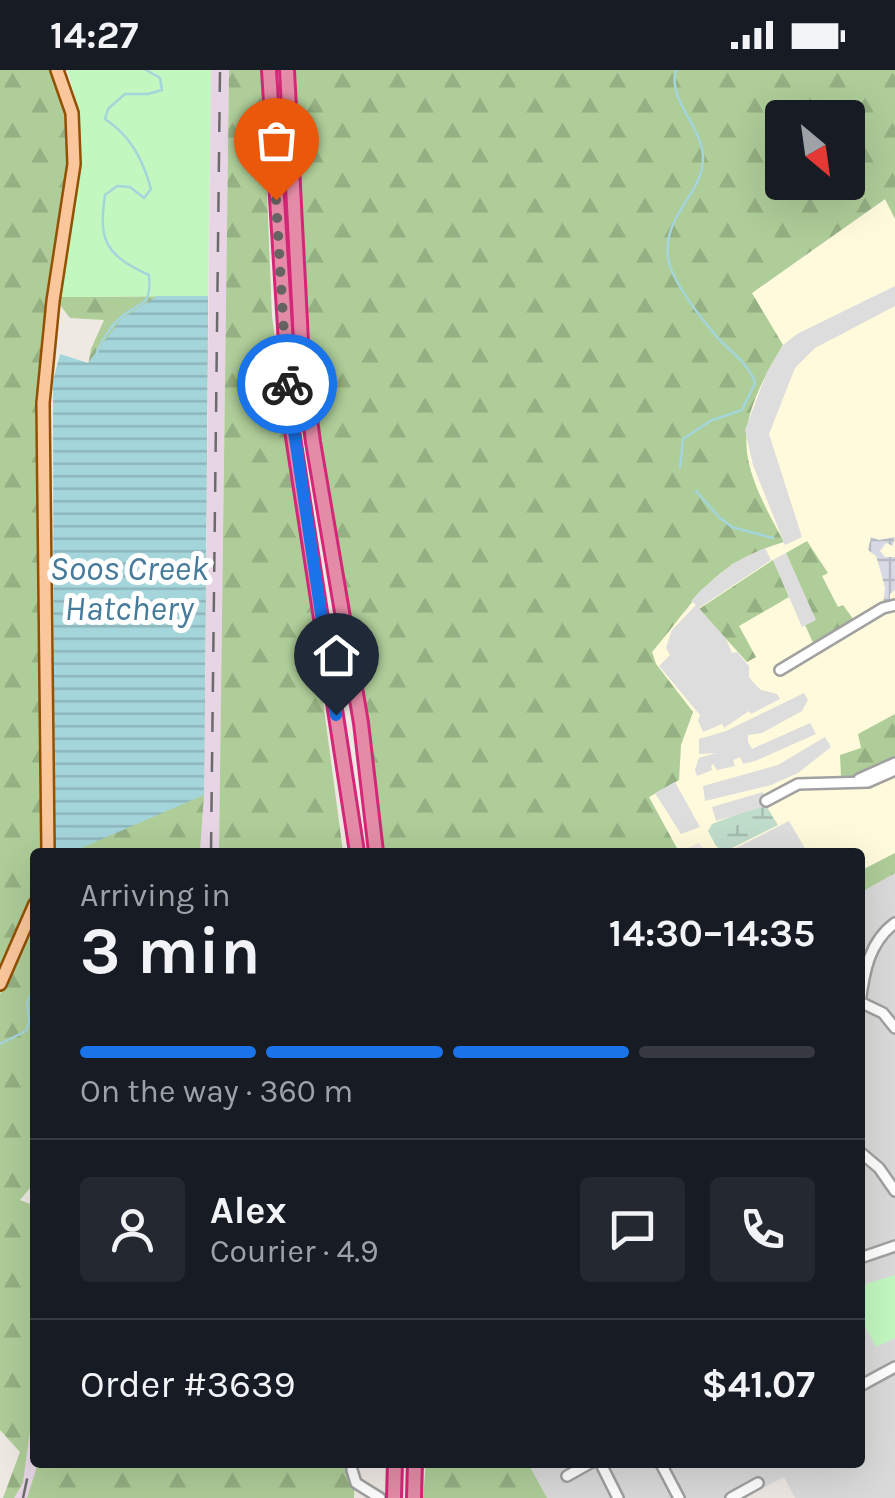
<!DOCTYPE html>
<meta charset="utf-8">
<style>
:root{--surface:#171b24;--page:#242831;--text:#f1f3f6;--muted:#9ea1a6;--line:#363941;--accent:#1a73e8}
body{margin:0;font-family:Karla,sans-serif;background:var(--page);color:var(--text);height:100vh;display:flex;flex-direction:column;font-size:38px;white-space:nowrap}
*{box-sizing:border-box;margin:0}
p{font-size:32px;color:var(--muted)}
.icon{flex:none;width:55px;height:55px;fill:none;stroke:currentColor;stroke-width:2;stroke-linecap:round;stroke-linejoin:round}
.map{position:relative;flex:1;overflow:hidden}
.side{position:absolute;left:30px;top:778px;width:835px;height:620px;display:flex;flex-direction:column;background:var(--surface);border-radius:10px;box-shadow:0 10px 40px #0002}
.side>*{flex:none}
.needle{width:65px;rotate:151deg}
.controls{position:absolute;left:765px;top:30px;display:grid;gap:20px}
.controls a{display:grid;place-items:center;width:100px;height:100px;border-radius:10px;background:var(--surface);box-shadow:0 10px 40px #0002;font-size:50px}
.pin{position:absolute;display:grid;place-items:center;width:85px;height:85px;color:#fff;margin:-102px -42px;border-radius:50% 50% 50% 0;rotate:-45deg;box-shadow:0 0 10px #0007}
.pin .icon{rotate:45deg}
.courier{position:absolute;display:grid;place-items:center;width:100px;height:100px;margin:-50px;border:8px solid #1a73e8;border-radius:50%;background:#fff;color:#222;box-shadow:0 2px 12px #0007}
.head em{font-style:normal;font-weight:700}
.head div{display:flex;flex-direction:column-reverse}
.head{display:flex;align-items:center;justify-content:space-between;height:170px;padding:0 50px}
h1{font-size:65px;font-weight:700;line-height:75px}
.bar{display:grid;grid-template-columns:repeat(4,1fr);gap:15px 10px;align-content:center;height:120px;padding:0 50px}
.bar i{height:12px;border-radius:8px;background:var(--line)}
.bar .selected{background:var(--accent)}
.bar p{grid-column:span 4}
.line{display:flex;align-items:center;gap:25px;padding:0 50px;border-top:2px solid var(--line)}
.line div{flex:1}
.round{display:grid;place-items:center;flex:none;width:105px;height:105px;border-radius:10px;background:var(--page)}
.status{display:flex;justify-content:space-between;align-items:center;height:70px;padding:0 50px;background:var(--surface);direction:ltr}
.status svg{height:28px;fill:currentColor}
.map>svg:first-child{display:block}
.residential{fill:#dbdada}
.education{fill:#fefadb}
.railway{fill:#e7d5e6}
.forest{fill:url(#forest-firs);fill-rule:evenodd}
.wetland{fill:url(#wetland-marsh)}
.park{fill:#c2f8c0}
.parking{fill:#ddd}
.plaza{fill:url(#plaza-grid)}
.water{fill:url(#water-rules)}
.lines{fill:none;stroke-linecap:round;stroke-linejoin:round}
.stream{stroke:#a4d5db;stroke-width:2.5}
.minor-casing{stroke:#a1a1a1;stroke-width:14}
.major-casing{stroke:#925103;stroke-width:16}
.highway-casing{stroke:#d42778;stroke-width:18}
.minor{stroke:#fff;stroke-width:9}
.major{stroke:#fac69c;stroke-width:11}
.highway{stroke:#e48ca7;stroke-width:12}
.rail{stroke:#6b6b6b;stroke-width:2.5;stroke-dasharray:20 20;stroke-linecap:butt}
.done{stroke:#666462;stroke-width:10;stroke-dasharray:0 18}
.route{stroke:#1a73e8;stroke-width:12}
.labels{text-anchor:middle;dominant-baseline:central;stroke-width:10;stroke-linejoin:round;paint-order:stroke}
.water-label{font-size:35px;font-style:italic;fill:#467b9b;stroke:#fff}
</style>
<div class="status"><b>14:27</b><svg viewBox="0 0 49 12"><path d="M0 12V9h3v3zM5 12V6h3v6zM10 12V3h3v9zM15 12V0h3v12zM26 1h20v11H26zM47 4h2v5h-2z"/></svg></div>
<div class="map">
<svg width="895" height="1428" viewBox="0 0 895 1428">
<defs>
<pattern id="forest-firs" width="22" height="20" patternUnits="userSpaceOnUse" patternTransform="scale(2.5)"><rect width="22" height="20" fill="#aecd98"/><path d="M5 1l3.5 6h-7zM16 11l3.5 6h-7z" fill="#95b083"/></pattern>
<pattern id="wetland-marsh" width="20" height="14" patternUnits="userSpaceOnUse" patternTransform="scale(2.5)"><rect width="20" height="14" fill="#c0dccb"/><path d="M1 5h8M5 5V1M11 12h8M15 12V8" fill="none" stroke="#a5bcae"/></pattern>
<pattern id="plaza-grid" width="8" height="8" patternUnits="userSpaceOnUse" patternTransform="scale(2.5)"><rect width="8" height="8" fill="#d7d9e4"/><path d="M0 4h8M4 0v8" fill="none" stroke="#b8bac3"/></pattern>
<pattern id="water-rules" width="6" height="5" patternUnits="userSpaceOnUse" patternTransform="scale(2.5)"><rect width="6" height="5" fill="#a4d5db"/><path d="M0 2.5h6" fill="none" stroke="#8db6bc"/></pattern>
</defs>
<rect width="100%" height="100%" fill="#eee9e3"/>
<path class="residential" d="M895,803V1428H795L784,1407L744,1428H547L528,1393L860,1392V823Z"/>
<path class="education" d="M886,129L895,149V783L860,801V782H706L699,773L679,782L648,727L679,710L681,675L693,642L656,594L652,582L679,545L686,542L700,519L717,505L739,490L783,472L755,417L745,379L747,347L767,302L752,223Z"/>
<g class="railway">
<path d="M211,0H229L219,782H200L204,725Z"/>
<path d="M35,1323V1392L38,1393L27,1428H14L23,1413Z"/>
</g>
<g class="forest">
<path d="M0,0H51L67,44L69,94L48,230L43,777L42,782H35V819L0,901Z"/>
<path d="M229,0H262L272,246L343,782H219Z"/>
<path d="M296,0H895V149L885,129L752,223L783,275C731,361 737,387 784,472C711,493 697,529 652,582L656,594L693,642L681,675L679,710L649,727L679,782H381C358,633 331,483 316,333C305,222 300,111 296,0ZM782,48H848V112H782Z"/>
<path d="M208,226L204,725L200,782H52L53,722L109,717L83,325L91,279L104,250L70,248L54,227Z"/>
<path d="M807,471L828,503L822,506L838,537L843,535L854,550L814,575L805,555L815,550L786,483Z"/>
<path d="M773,490L789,527L739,556L756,587L747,592L699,539Z"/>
<path d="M895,644V686L859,706H841L840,685L861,678L858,664Z"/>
<path d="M895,783V803L860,823V801Z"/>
<path d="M35,845V1112L20,1130L35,1136V1323L23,1413L14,1428H3L20,1382L0,1360V924Z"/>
<path d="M38,1393H355L354,1428H27Z"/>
<path d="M426,1393H528L547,1428H423Z"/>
</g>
<path class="wetland" d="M759,736L767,737L778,755L724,782L716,776L708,761L712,754Z"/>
<g class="park">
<path d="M67,0H211L208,226L58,227C69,153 94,72 67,0Z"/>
<path d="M895,1205V1268L876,1277L860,1247V1216Z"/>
</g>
<g class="parking">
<path d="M895,216V236L815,278L795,298L769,364L802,467L785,475L753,395L745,360L767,302L783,275L797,264Z"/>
<path d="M765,478L771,490L699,538L726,569L732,583L737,582L749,596V607L754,613L761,620L777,624L780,629L751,644L749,641L724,658L722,654L703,662L698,651L700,645L659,596L670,585L666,578L672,560L696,535L691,531L701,520L732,494Z"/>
<path d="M786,483L816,550L802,557L773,490Z"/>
<path d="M804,623L808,630L802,641L762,663L748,665V672L752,679L810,653L816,664L755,691L743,694L740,687L733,690L735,696L717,700L713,694L711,696L712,700L697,706L695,699L699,688L716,683L699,684V669L726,661Z"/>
<path d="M825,667L831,677L798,703L771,715L705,731L703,716L778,695Z"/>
<path d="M675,712L700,757L681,764L655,723Z"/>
<path d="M763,722L766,736L716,751L712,737Z"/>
<path d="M789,751L807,782H728L779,756Z"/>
</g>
<path class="plaza" d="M871,467L879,470L895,467L893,476L886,473L880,481L885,487H895V520L890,524V532L883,535L885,518L880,499L876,486L868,480Z"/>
<path class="water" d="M157,226H208L204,725L72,782H54L53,311L60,284L88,293L121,249Z"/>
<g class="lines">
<g class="stream">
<path d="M676,0C667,30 702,56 703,87C704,124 663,143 668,187C670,210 701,248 716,266C729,281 750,294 755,313L742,340L710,351L683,369L680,398"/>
<path d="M97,282C101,271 111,256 120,248C140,230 152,239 149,205C106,185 98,172 105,125L117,116L130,117L144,128L151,119C143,90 131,66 105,49L108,39L125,24H148L162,20L160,8L146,0"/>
<path d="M696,421L719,447L732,457L773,468"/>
<path d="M0,974L26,961L29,952L27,933L35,916"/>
</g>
<defs>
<g id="minor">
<path d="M780,600L883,538L895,535"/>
<path d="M859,709L895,693"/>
<path d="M766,731L798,714L868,712L895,700"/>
<path d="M860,932L883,943L895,958"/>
<path d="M860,933C864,902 869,872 895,853"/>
<path d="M860,1082L879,1098L895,1121"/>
<path d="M860,1188L895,1176"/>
<path d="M860,1316L895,1297"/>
<path d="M600,1392L618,1428"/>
<path d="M660,1392L679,1428"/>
<path d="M352,1400L356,1413L380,1428"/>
<path d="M567,1406L592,1392"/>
<path d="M731,1428L758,1413"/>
</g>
<g id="major">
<path d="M48,782L43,333L53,231L74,94L72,43L57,0"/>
<path d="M0,914L35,834"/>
</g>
<g id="highway">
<path d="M269,0L291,354L357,782"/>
<path d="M287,0L302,290L313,372L361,653L376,782"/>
<path d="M394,1428L395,1392"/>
<path d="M414,1428L415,1392"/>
</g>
</defs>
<use href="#minor" class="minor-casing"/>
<use href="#major" class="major-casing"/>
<use href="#highway" class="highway-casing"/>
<use href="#minor" class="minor"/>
<use href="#major" class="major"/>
<use href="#highway" class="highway"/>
<g class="rail">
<path d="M211,782L220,0"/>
<path d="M23,1428L35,1372"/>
</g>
</g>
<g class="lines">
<path class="done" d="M276,130L287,314"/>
<path class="route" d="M287,314L336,645"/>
</g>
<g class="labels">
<g class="water-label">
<text x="129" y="498">Soos Creek<tspan x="129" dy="40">Hatchery</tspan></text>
</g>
</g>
</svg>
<div class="controls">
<a><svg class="needle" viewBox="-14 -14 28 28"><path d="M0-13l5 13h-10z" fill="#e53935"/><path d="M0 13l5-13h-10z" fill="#9ea1a6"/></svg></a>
</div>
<div class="pin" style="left:276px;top:130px;background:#ea580c"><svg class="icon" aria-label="bag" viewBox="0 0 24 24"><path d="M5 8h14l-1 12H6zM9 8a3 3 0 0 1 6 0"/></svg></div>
<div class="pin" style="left:336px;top:645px;background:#1f2937"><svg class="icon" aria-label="home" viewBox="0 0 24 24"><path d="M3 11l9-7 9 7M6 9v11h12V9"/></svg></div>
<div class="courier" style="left:287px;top:314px"><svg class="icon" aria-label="bike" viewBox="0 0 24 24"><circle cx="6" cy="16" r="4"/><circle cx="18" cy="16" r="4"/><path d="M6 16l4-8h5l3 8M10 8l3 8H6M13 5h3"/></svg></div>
<section class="side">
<div class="head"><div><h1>3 min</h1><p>Arriving in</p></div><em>14:30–14:35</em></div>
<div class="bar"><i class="selected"></i><i class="selected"></i><i class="selected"></i><i></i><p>On the way · 360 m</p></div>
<div class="line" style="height:180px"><a class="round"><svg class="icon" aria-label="person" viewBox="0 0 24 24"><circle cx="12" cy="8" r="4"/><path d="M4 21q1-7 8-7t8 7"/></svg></a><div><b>Alex</b><p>Courier · 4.9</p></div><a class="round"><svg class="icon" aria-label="chat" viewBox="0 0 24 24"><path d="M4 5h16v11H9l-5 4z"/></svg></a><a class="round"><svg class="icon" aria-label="phone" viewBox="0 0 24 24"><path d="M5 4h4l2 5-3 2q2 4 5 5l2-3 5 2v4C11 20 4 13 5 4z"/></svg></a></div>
<div class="line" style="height:130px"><div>Order #3639</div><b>$41.07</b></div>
</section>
</div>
